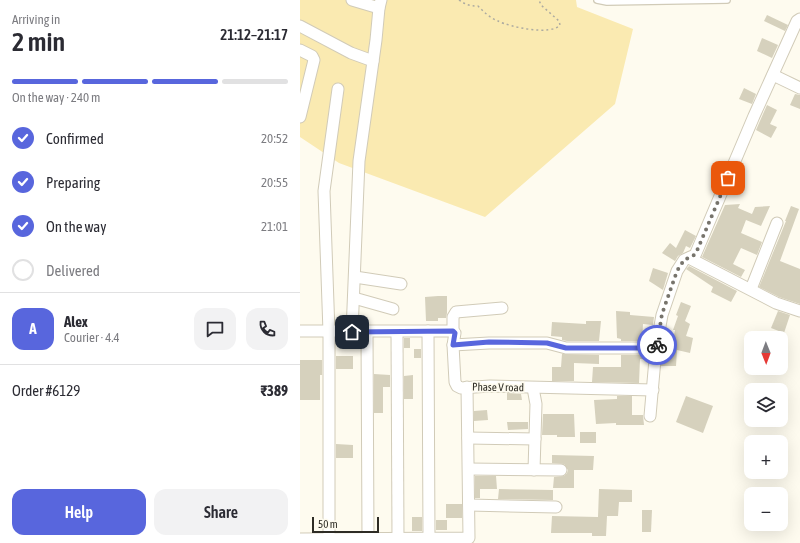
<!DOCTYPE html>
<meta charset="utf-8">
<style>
:root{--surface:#fff;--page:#f2f2f3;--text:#2b2b33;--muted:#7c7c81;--line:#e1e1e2;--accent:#5866dd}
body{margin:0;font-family:"Asap Condensed",sans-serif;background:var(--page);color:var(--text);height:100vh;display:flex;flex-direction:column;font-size:15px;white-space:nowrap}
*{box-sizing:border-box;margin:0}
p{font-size:13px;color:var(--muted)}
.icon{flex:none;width:22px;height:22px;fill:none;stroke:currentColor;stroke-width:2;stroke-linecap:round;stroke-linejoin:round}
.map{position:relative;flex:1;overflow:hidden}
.details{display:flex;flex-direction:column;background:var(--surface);width:300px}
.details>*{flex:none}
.needle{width:26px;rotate:179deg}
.controls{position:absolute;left:444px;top:331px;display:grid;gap:8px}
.controls a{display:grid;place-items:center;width:44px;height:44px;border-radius:8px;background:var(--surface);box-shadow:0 4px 16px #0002;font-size:20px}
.scale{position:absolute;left:12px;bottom:10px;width:67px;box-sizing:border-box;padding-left:4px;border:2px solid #2e2c25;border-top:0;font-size:11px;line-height:14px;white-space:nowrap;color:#2e2c25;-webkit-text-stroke:3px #fefbef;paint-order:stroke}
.pin{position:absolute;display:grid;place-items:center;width:34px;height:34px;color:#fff;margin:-17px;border-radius:8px;box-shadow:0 2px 6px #0006}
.courier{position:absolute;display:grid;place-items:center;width:40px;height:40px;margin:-20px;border:3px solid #5866dd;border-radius:50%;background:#fff;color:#222;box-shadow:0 1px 5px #0007}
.headline em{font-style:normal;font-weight:600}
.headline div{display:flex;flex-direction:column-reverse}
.headline{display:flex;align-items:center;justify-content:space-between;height:68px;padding:0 12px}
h1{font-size:26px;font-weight:600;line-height:30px}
.bar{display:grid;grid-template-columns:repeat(4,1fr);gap:6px 4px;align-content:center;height:48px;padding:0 12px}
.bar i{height:5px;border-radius:3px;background:var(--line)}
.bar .selected{background:var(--accent)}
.bar p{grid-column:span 4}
.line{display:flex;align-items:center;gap:10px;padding:0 12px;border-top:1px solid var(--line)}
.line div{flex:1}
.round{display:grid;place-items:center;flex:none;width:42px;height:42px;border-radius:12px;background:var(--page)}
ol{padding:0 12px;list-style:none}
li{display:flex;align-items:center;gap:12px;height:44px}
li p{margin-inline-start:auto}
li .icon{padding:4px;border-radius:50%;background:var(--accent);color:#fff;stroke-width:4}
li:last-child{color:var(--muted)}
li i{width:22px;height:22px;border:2px solid var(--line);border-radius:50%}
.cta{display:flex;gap:8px;margin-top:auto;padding:8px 12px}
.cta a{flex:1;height:46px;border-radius:12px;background:var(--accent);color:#fff;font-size:16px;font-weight:600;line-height:46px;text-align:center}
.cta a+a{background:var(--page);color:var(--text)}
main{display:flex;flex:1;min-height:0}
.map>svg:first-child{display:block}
.green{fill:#faeab1}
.building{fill:#d6d1bd}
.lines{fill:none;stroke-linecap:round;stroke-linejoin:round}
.lane-casing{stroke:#d1cbb8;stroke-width:8}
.street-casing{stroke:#d1cbb8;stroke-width:13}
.path{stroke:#adaba1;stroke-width:1.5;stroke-dasharray:2 3;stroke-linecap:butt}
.lane{stroke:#fff;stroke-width:5.5}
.street{stroke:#fff;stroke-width:11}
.done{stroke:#77746c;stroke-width:4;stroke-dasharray:0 7.2}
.route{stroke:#5866dd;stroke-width:5}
.labels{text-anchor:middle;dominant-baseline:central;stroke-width:3.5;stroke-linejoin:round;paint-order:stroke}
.street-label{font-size:11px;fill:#2e2c25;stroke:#fefbef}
</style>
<main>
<section class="details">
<div class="headline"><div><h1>2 min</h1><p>Arriving in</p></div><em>21:12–21:17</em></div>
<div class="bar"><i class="selected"></i><i class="selected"></i><i class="selected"></i><i></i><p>On the way · 240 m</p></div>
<ol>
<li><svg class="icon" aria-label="check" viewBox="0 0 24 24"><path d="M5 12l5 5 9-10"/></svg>Confirmed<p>20:52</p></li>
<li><svg class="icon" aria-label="check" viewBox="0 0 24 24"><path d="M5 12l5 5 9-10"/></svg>Preparing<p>20:55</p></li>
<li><svg class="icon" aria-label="check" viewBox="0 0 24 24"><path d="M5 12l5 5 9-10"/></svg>On the way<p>21:01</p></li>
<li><i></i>Delivered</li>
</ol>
<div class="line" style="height:72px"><b class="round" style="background:var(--accent);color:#fff">A</b><div><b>Alex</b><p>Courier · 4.4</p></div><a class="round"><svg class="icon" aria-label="chat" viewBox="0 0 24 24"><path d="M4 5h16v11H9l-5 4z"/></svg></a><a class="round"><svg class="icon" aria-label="phone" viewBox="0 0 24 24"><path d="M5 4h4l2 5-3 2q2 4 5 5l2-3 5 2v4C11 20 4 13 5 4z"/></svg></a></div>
<div class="line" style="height:52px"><div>Order #6129</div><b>₹389</b></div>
<div class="cta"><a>Help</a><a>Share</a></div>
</section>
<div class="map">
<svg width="500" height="543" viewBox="0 0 500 543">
<rect width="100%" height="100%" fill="#fefbef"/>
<path class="green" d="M0,0H276L277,7L333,29L315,104L185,217L39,163L0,137Z"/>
<g class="building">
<path d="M467,15L488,25L485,31L464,21Z"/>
<path d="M462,38L478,45L472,58L457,51Z"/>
<path d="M444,88L456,94L452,104L439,99Z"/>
<path d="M495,94L500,95V109L490,105Z"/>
<path d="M467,105L477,110L470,124L477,127L471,138L456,130Z"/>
<path d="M440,204L438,208L452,214L455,207L470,206L461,226L446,220L441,233L462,242L457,255L441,248L433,264L445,270L441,277L402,257L425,205Z"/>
<path d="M491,206L499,209L480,261L500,269V304L479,297L459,287L486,221H485Z"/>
<path d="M385,230L396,236L390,248L386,246L383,253L378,256L375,261L362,253L370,243L376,248Z"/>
<path d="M389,266L437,291L431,302L411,292L413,287L386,269Z"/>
<path d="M353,268L368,273L363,290L349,281Z"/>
<path d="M138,296H147V313L146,318H138V321H126L125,297Z"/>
<path d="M381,302L391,306L385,321L390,324L386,336L393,338L390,353L377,350L376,366H361L362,357H370L375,330H373L378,316L376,315Z"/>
<path d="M316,311L330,312V315L354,317L353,325L343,324L342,341H321V339L317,338Z"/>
<path d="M478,311L490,315L484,333L471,328Z"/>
<path d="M286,321H301L299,341H267L262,340V337L251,336L252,322L286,324Z"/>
<rect x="104" y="338" width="6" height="10"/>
<rect x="114" y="349" width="7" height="9"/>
<path d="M262,354L299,355V364L274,363V381H252V367H261Z"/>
<path d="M321,355H348V359H340L339,383L292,382L293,367H321Z"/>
<rect x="36" y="356" width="17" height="13"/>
<path d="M0,360H22V375H20V400H0Z"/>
<path d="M74,374L90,375V387H83V413H74Z"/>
<path d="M113,375V399H104V376Z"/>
<path d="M207,393L221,394L222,400H207Z"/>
<path d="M317,396H332V415H343L344,425H316V423L296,424L294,400L317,399Z"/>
<path d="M386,396L413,406L403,433L376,422Z"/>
<path d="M187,410L188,420L174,421V411Z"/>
<path d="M243,414H274L275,437H257V435H242Z"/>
<path d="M207,422H228V429L208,430Z"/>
<rect x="280" y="432" width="16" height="11"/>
<path d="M36,444L53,445V458H36Z"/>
<path d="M252,455L294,456L293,470H274V488H253L254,477L264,476L267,473L268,470L264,464L252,463Z"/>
<path d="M175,476H196L197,489H180V498H175Z"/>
<path d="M199,489L253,490V500L198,499Z"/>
<path d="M299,489L332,490V502H319L318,516H307L306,536H292V533H251L252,516L298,517Z"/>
<rect x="146" y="504" width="16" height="14"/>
<path d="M342,510H352L351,532H342Z"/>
<rect x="112" y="517" width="10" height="14"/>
<rect x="136" y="520" width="11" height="10"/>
</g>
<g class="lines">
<defs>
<path id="lane" d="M297,0L307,2L427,0"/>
<g id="street">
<path d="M52,0L79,8"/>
<path d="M0,26L51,53L73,61"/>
<path d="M0,50L12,56L14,60L0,117"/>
<path d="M473,75L500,88"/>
<path d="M389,258L476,303L500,311"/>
<path d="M55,277L101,284"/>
<path d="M451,289L477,223"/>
<path d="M54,298L93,309"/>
<path d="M0,331H153L155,333L153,345L155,382L157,386L161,388L190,386L353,390"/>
<path d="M128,331L129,538"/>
<path d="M153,331V317L156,312L202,308"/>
<path d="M52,332L59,161L76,40L79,8L81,0"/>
<path d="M67,332L68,539"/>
<path d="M97,332L98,538"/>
<path d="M153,345L189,343H247L266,348H356"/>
<path d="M233,388L236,404L234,470"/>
<path d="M350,416L356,348L362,315L377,271L384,260L395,255L396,253L454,116L497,21L500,19"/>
<path d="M168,438L235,439"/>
<path d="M169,469L261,470"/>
<path d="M169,505L256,507"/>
<path d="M0,539L169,538L167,387"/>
<path d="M29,539V332L24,191L38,89"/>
</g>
</defs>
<use href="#lane" class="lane-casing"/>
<use href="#street" class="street-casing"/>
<path class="path" d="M159,0C166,5 170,6 178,6C184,12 190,18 198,21C210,27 251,36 260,25L259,21L241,5L239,0"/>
<use href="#lane" class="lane"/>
<use href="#street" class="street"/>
</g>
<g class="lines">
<path class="done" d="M357,345L362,314L377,271L384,260L394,255L396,253L428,178"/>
<path class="route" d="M52,332L153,331L155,333L153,345L189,342L247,343L266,348H356L357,345"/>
</g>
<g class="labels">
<g class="street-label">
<text transform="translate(198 387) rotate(1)">Phase V road</text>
</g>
</g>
</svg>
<div class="controls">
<a><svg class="needle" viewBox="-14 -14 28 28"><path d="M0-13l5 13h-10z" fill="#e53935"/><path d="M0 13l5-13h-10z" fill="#7c7c81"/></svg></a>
<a><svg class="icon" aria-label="layers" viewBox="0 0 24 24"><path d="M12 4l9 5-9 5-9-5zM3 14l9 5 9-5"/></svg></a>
<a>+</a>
<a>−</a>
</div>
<div class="scale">50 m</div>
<div class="pin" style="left:428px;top:178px;background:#ea580c"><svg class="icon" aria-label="bag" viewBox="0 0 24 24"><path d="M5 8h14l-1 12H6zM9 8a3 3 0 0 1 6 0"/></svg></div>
<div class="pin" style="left:52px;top:332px;background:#1f2937"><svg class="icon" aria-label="home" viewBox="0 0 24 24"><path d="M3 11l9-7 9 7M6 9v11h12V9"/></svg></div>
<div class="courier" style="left:357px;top:345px"><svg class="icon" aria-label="bike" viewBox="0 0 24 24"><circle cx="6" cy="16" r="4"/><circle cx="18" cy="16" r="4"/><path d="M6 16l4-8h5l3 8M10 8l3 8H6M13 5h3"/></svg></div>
</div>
</main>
